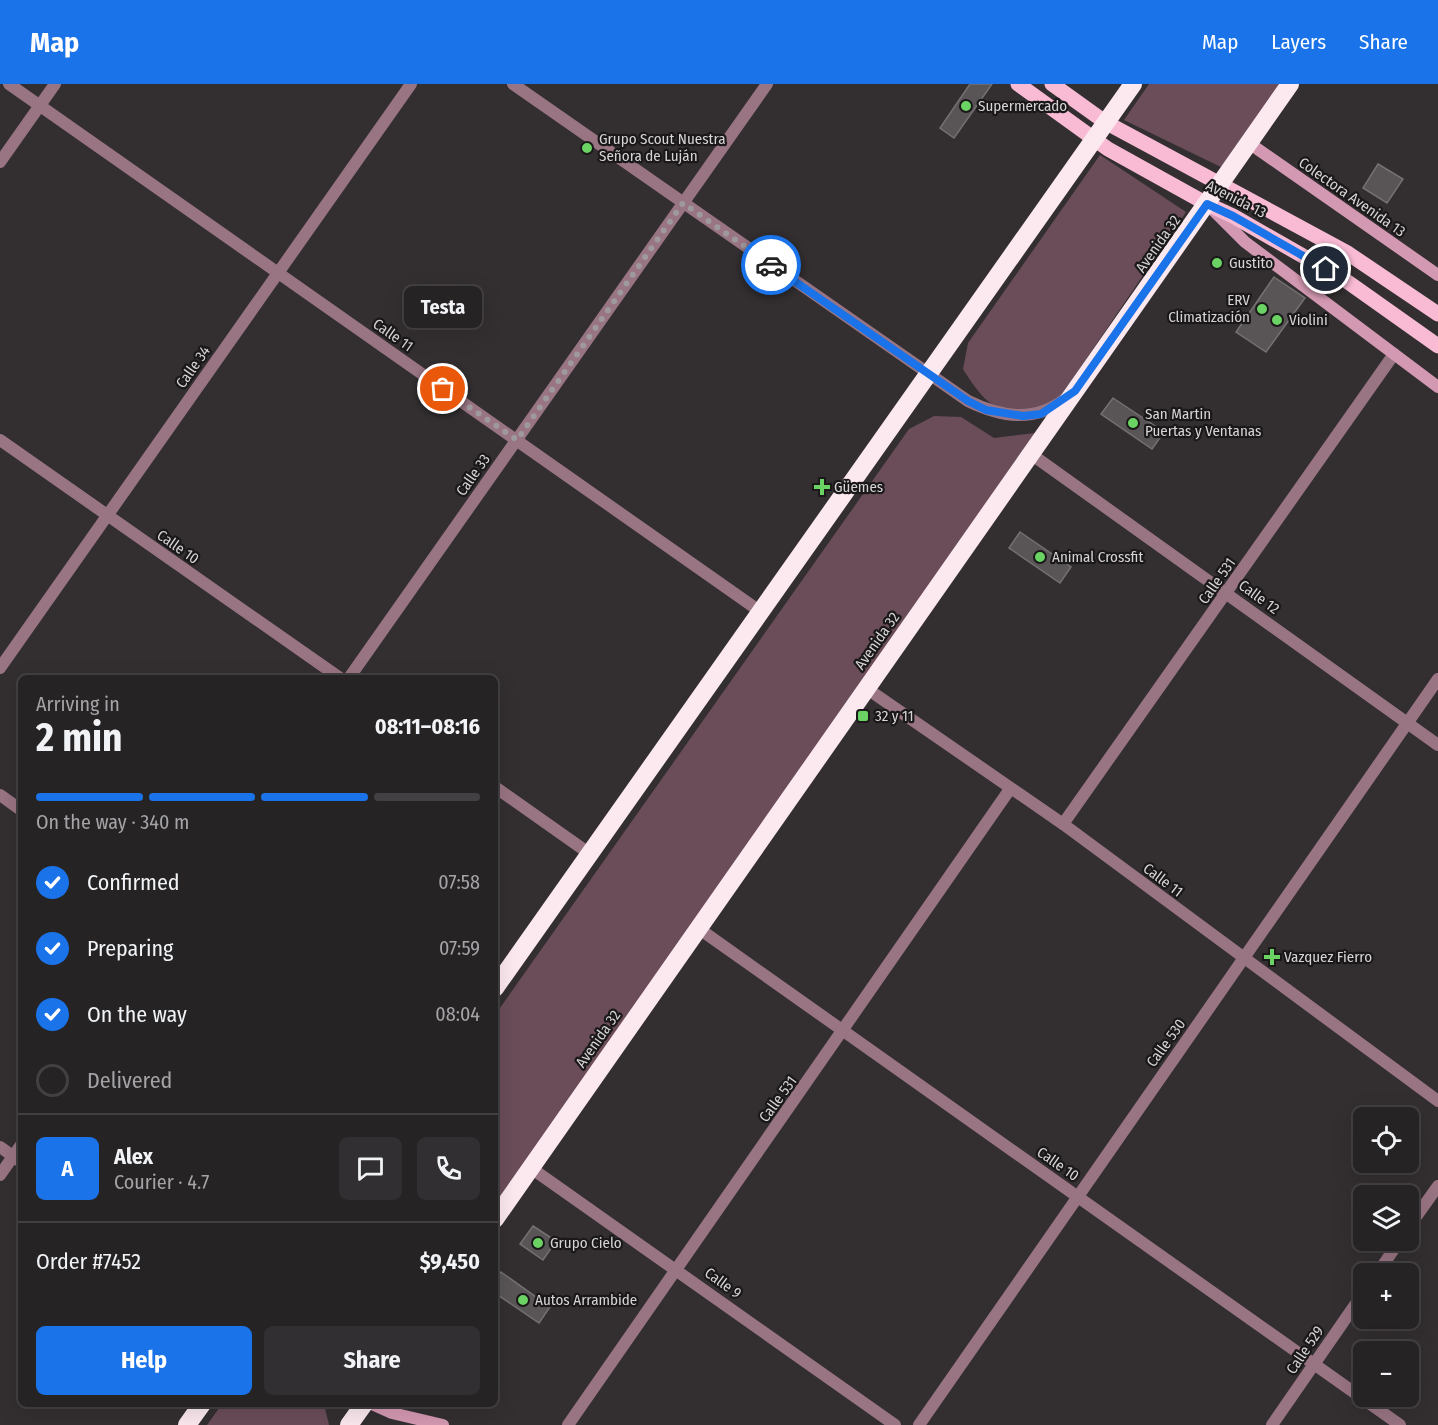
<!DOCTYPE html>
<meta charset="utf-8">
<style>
:root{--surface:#262325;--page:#322f32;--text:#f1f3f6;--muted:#a4a4a7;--line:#424042;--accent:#1a73e8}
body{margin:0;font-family:"Fira Sans Condensed",sans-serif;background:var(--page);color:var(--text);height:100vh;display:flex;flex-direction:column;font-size:22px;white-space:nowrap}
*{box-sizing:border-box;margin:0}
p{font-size:20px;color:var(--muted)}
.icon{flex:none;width:33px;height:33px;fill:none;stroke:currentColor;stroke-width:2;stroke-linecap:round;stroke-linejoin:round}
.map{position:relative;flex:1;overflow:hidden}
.side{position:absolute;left:18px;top:591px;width:480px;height:732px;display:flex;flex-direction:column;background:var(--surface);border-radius:9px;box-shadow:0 6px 24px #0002,0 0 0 2px var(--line)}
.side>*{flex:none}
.controls{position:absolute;left:1353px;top:1023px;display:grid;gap:12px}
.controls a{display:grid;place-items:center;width:66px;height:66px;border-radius:9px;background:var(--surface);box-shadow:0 6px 24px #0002,0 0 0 2px var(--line);font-size:30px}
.pin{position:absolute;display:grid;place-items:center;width:51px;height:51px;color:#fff;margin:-26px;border:3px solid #fff;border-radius:50%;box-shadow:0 2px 6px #0007}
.courier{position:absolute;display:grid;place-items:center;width:60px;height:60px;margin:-30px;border:4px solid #1a73e8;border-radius:50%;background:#fff;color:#222;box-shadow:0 2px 8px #0007}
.bubble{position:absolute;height:42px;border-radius:9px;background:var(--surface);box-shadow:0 6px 24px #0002,0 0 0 2px var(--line);font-size:20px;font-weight:700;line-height:42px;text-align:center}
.summary em{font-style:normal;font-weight:700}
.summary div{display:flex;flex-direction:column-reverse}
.summary{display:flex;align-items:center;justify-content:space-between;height:102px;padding:0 18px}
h1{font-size:39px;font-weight:700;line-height:45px}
.bar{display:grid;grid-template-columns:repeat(4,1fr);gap:9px 6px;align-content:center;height:72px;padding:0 18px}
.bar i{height:8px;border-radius:4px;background:var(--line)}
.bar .on{background:var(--accent)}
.bar p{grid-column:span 4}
.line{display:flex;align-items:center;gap:15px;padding:0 18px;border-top:2px solid var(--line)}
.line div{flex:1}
.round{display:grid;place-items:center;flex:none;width:63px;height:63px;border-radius:9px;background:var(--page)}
ol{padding:0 18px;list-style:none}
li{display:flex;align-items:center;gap:18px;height:66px}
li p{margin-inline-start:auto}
li .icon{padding:6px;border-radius:50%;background:var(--accent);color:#fff;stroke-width:4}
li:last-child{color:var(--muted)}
li i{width:33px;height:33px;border:3px solid var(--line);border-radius:50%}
.action{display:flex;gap:12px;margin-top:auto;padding:12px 18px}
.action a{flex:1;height:69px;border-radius:9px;background:var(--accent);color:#fff;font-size:24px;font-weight:700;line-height:69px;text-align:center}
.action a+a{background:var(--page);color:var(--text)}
header{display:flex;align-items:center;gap:36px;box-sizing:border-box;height:84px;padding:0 30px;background:var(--accent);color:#fff}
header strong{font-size:28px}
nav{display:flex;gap:33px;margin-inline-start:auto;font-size:21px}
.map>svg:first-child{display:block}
.green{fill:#6a4d59}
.building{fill:#595556;stroke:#757072;stroke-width:1.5}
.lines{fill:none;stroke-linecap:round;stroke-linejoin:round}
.street{stroke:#997483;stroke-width:12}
.secondary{stroke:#d499b2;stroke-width:12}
.primary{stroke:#f9bbd4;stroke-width:15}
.highway{stroke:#fce9f0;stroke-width:18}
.done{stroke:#9e9a9c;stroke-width:6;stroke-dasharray:0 10.8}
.route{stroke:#1a73e8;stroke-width:8}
.poi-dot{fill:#6bd363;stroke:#1a1818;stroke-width:2}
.labels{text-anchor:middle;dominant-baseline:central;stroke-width:4.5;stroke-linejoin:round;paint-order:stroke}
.poi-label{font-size:15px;fill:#d7d4d5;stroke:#1a1818;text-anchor:start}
.street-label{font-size:15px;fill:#d7d4d5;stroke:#1a1818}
</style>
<header>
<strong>Map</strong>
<nav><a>Map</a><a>Layers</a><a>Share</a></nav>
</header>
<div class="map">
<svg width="1438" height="1341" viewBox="0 0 1438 1341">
<rect width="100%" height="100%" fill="#332f31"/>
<g class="green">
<path d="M1149,0H1280L1223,84L1124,36Z"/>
<path d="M1100,71L1186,128L1055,321C1003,330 992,332 963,285L968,259Z"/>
<path d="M934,332L961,333L994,354L1035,349L495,1122V931L909,345Z"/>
<path d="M222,1320H324L329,1341H207Z"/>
</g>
<g class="building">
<path d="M970,0H992L954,54L940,44Z"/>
<path d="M1378,80L1403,95L1387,119L1363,104Z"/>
<path d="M1274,193L1305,214L1266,268L1236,248Z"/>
<path d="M1113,314L1164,348L1152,365L1101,330Z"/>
<path d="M1020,448L1071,483L1060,499L1009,464Z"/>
<path d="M533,1142L556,1157L543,1176L520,1160Z"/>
<path d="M501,1188L550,1223L539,1239L495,1209V1196Z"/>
</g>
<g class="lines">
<g class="street">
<path d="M9,0L761,528"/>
<path d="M513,0L968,317C1001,333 1034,339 1065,315"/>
<path d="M0,78L55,0"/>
<path d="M0,356L340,594"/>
<path d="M1031,370L1438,661"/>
<path d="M0,584L411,0"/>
<path d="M349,594L767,0"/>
<path d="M866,604L1063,740L1438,1017"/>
<path d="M495,703L590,770"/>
<path d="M0,711L21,726"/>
<path d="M1063,740L1394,270"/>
<path d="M698,844L1400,1341"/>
<path d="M0,1063L21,1078"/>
<path d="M531,1084L895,1341"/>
<path d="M0,1091L21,1061"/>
<path d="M1408,1144L1438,1102"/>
<path d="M1377,1190L1400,1156"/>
<path d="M568,1341C714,1128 864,918 1010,705"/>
<path d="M919,1341L1438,595"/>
<path d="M1272,1341L1364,1208"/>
</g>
<g class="secondary">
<path d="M1249,59L1438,191"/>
<path d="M1210,123L1245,158L1438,303"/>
<path d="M372,1320L392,1329L443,1341"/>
</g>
<g class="primary">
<path d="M1018,0L1108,65L1207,120L1233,132L1345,196L1438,262"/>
<path d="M1052,0L1105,38L1346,168L1438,230"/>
</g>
<g class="highway">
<path d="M495,904L1133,0"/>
<path d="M495,1135L1290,0"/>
<path d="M187,1341L202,1320"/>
<path d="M349,1341L364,1320"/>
</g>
</g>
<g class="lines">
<path class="done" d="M443,305L517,356L683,119L771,181"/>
<path class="route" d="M771,181L968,317L986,326L1023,332L1041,330L1075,307L1207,120L1233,132L1326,185"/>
</g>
<g class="poi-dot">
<circle cx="966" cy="22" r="6"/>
<circle cx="587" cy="64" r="6"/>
<circle cx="1217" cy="179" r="6"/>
<circle cx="1262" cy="225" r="6"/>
<circle cx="1277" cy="236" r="6"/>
<circle cx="1133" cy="339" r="6"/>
<path d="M819 394h6v6h6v6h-6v6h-6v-6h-6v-6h6z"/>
<circle cx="1040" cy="473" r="6"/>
<rect x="857" y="626" width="12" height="12" rx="3"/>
<path d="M1269 864h6v6h6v6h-6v6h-6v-6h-6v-6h6z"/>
<circle cx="538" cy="1159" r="6"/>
<circle cx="523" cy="1216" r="6"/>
</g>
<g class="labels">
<g class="poi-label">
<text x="978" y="22">Supermercado</text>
<text x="599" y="55">Grupo Scout Nuestra<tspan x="599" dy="17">Señora de Luján</tspan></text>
<text x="1229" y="179">Gustito</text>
<text x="1250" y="216" text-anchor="end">ERV<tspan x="1250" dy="17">Climatización</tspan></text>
<text x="1289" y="236">Violini</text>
<text x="1145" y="330">San Martin<tspan x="1145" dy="17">Puertas y Ventanas</tspan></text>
<text x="834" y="403">Güemes</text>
<text x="1052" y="473">Animal Crossfit</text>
<text x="875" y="632">32 y 11</text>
<text x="1284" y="873">Vazquez Fierro</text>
<text x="550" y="1159">Grupo Cielo</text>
<text x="535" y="1216">Autos Arrambide</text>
</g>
<g class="street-label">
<text transform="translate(1352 113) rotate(35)">Colectora Avenida 13</text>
<text transform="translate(1236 115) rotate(27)">Avenida 13</text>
<text transform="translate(1158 160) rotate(-55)">Avenida 32</text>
<text transform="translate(393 251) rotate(35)">Calle 11</text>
<text transform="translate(193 283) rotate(-55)">Calle 34</text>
<text transform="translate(473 391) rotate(-55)">Calle 33</text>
<text transform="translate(178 463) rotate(35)">Calle 10</text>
<text transform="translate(1217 497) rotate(-55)">Calle 531</text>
<text transform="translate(1259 513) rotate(36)">Calle 12</text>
<text transform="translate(877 557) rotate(-55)">Avenida 32</text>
<text transform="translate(1163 796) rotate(37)">Calle 11</text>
<text transform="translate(598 955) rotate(-55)">Avenida 32</text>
<text transform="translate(1166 959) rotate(-54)">Calle 530</text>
<text transform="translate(778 1015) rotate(-54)">Calle 531</text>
<text transform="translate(1058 1080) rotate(35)">Calle 10</text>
<text transform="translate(723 1199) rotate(36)">Calle 9</text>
<text transform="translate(1305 1266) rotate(-56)">Calle 529</text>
</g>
</g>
</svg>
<div class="controls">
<a><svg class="icon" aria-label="locate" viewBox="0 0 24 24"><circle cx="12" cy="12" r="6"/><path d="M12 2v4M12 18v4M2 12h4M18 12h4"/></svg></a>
<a><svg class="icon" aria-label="layers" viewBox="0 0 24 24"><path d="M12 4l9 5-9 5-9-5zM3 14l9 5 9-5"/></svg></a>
<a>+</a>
<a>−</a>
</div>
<div class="pin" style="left:443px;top:305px;background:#ea580c"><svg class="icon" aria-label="bag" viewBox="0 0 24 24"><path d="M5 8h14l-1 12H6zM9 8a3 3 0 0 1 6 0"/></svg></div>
<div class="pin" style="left:1326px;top:185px;background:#1f2937"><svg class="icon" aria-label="home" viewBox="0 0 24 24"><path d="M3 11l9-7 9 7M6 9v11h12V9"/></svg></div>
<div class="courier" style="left:771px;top:181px"><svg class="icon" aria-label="car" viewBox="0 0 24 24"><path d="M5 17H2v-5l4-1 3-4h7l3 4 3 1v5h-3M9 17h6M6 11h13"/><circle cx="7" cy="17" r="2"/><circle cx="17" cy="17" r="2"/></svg></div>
<div class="bubble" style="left:404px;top:202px;width:78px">Testa</div>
<section class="side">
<div class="summary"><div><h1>2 min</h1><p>Arriving in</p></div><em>08:11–08:16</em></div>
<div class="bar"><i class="on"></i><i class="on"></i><i class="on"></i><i></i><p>On the way · 340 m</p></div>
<ol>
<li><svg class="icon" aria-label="check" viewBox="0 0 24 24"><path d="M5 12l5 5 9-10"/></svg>Confirmed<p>07:58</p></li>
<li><svg class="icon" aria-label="check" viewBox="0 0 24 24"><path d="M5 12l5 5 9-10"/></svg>Preparing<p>07:59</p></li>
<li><svg class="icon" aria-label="check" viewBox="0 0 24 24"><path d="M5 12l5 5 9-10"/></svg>On the way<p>08:04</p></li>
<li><i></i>Delivered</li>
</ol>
<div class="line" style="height:108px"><b class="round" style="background:var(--accent);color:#fff">A</b><div><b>Alex</b><p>Courier · 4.7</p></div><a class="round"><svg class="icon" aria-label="chat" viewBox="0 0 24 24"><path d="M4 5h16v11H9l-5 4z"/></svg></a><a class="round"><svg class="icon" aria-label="phone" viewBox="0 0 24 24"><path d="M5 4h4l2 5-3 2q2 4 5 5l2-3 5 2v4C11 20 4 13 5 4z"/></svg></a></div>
<div class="line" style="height:78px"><div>Order #7452</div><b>$9,450</b></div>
<div class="action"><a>Help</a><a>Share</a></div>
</section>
</div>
